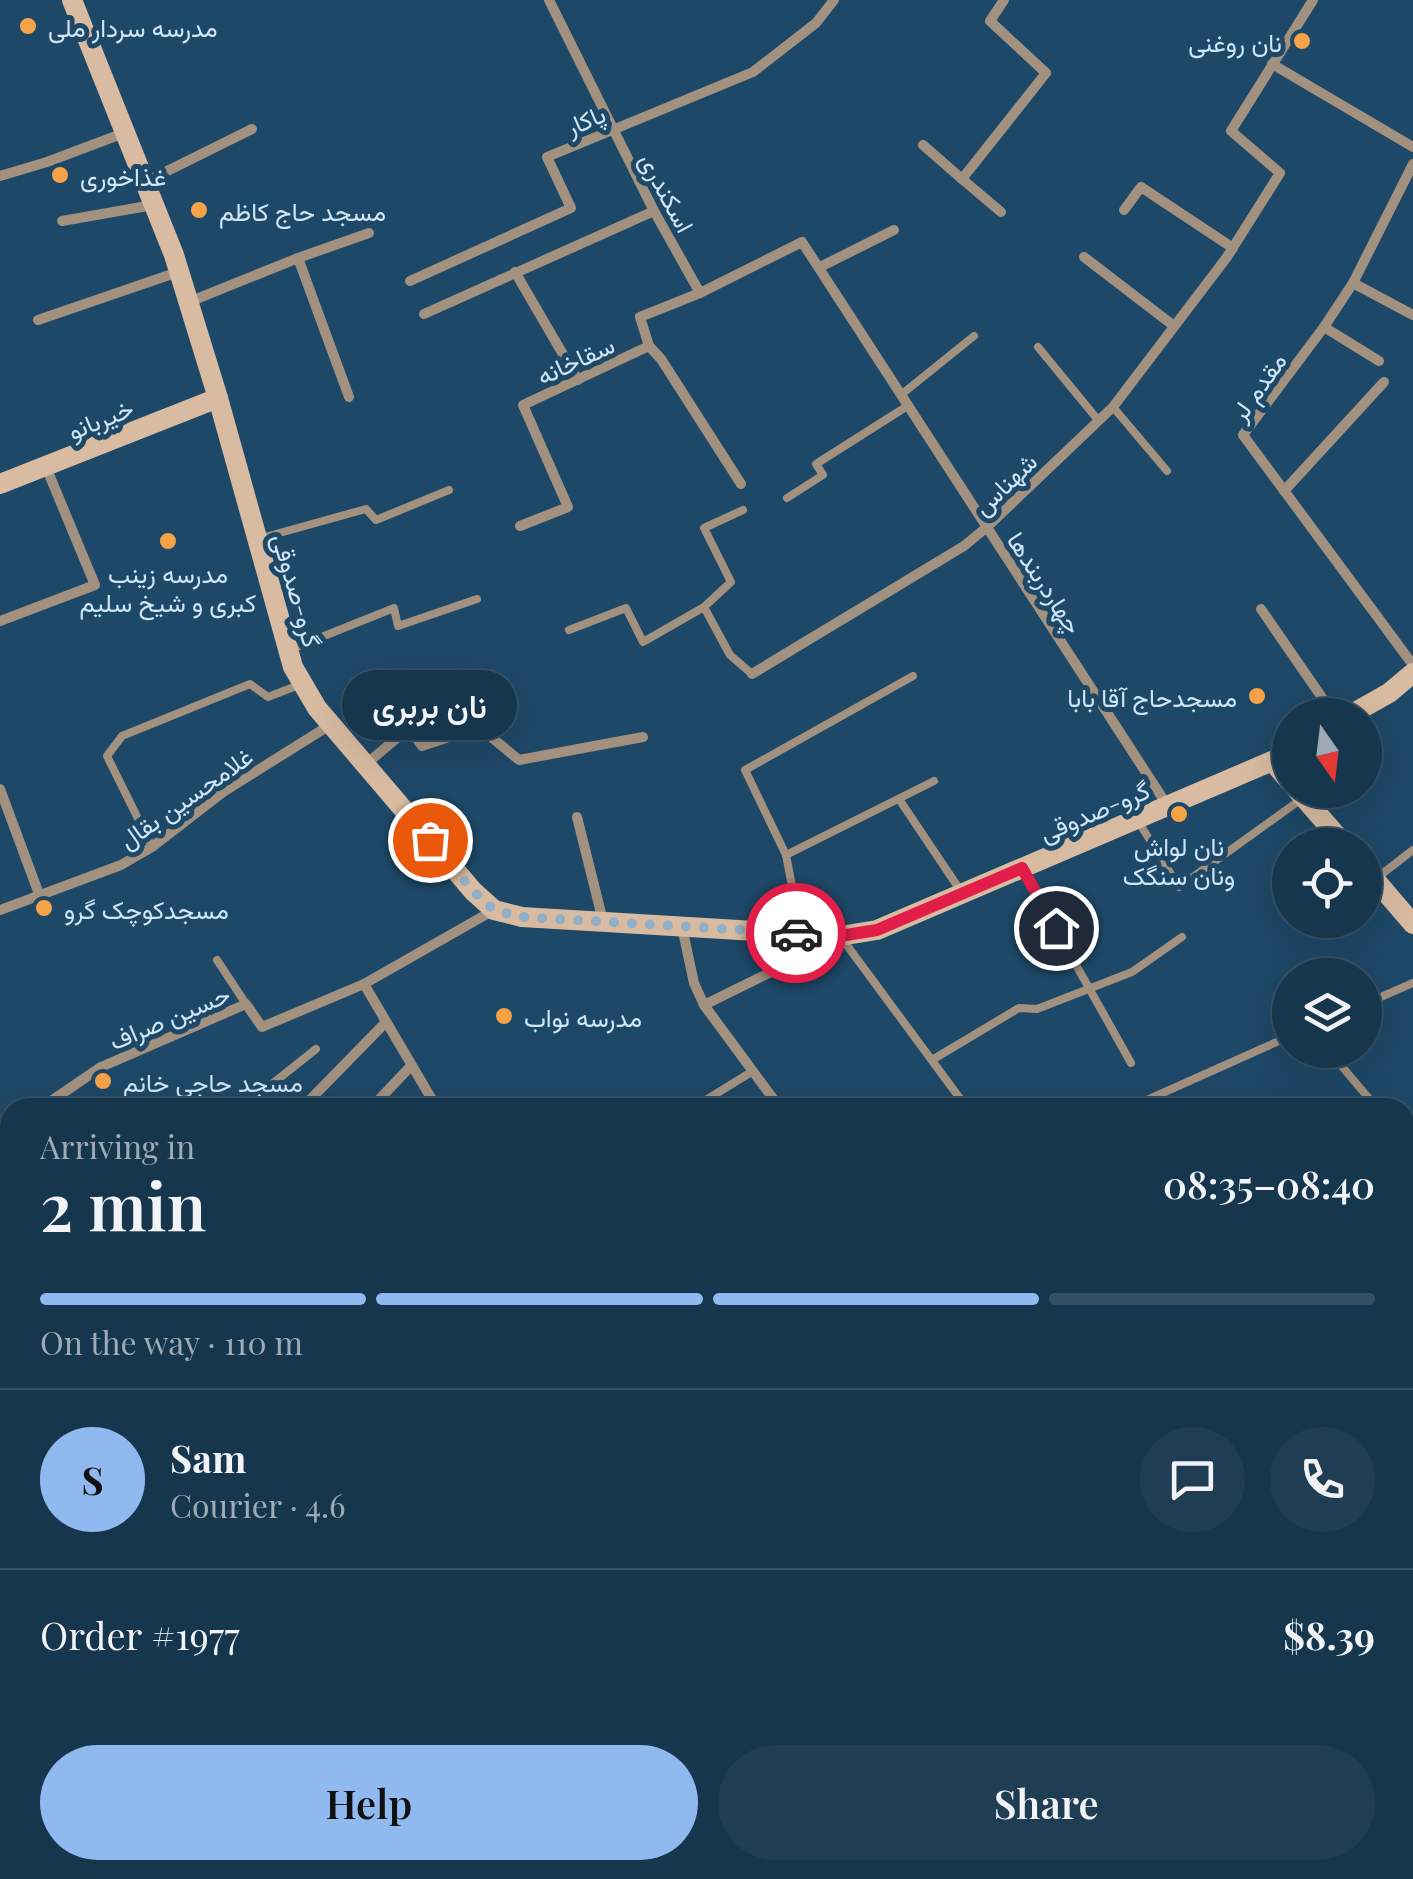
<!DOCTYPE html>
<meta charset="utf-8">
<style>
:root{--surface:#16364d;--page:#1f3e54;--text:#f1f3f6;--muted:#9eabb6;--line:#355065;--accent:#90b9f0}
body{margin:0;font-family:"Playfair Display",Vazirmatn,serif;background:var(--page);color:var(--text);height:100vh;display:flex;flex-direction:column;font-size:38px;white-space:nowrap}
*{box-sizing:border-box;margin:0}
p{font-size:32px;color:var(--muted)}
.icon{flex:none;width:55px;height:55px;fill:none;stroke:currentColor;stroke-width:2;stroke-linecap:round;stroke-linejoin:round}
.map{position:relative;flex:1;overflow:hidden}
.drawer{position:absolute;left:0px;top:1098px;width:1415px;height:782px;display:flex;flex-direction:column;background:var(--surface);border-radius:30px 30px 0 0;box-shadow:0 10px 40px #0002,0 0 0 2px var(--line)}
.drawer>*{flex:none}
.needle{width:65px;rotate:166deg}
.buttons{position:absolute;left:1272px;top:698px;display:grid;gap:20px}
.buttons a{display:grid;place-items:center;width:110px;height:110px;border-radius:50%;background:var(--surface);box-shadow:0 10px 40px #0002,0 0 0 2px var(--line);font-size:50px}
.pin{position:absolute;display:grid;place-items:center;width:85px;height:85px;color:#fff;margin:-42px;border:5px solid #fff;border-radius:50%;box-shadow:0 2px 10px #0007}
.courier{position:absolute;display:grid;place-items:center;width:100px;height:100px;margin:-50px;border:8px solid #e11d48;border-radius:50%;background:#fff;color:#222;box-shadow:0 2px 12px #0007}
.bubble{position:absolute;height:70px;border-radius:35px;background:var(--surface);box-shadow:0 10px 40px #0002,0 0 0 2px var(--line);font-size:32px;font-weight:600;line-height:70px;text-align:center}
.overview em{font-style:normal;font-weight:600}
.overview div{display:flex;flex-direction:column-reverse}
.overview{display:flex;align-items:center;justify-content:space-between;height:170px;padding:0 40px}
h1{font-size:65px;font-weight:600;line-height:75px}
.bar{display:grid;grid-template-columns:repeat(4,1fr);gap:15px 10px;align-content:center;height:120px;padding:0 40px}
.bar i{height:12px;border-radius:8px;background:var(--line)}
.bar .selected{background:var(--accent)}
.bar p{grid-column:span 4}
.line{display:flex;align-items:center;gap:25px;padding:0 40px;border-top:2px solid var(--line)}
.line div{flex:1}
.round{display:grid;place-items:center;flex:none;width:105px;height:105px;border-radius:52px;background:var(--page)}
.button{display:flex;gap:20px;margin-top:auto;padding:20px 40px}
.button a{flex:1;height:115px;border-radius:60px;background:var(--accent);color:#111;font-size:40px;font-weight:600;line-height:115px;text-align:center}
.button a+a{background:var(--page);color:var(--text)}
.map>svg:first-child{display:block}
.park{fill:url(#park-tufts)}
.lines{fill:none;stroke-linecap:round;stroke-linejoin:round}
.lane{stroke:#a39180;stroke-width:8}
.street{stroke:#a39180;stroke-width:10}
.secondary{stroke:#d8bba1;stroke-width:20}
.primary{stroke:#fbdec3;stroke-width:25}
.done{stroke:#91afc6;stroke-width:10;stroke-dasharray:0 18}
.route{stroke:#e11d48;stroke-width:12}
.poi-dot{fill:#f6a248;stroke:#1e4867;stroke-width:4}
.labels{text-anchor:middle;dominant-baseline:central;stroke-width:10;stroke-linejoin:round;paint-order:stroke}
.poi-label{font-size:25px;fill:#cfe6f9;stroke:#1e4867;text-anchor:start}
.street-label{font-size:25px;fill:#cfe6f9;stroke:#1e4867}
</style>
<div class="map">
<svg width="1413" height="1879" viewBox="0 0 1413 1879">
<defs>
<pattern id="park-tufts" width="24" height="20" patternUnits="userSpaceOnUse" patternTransform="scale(2.5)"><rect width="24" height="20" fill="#6f5094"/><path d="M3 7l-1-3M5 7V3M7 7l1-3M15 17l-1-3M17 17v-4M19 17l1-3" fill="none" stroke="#8269a4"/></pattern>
</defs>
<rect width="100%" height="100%" fill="#1e4867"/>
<path class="park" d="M239,1870H389L381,1879H233Z"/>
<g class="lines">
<g class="lane">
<path d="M1038,347L1098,420"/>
<path d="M902,394L974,336"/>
<path d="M1113,407L1167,471"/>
<path d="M787,498L823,475L816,464L909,405"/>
<path d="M258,539L366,509L376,520L449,490"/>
<path d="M704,607L731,582L704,528L743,510"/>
<path d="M569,630L626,608L643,642L704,607L730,655L752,674"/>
<path d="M289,650L394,608L398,626L477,599"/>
<path d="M899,799L962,893"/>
<path d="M1138,821L1179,887L1300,800"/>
<path d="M152,847L107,756L122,736L250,684L268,697L299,685"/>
<path d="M786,855L934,781"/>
<path d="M1024,872L1131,1063"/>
<path d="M1378,877L1413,850"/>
<path d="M801,933L786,855L745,770L913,676"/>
<path d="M843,940L967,1108"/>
<path d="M217,960L246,1004"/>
<path d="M1365,1004L1413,983"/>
<path d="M1328,1050L1377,1108"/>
<path d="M932,1060L1019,1008L1037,1009L1132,972L1182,937"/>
<path d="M242,1108L316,1049"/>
<path d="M693,1108L753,1071"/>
<path d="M760,1108L773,1097"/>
<path d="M1129,1108L1290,1036"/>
<path d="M0,1571L10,1572"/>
<path d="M0,1696L10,1697"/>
</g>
<g class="street">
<path d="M549,0L654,211L700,293"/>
<path d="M1272,64L1413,147"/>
<path d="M923,145L962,179L1046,73L990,21L1004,0"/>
<path d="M1413,164L1353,283L1324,327L1243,435L1413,665"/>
<path d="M0,176L47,162L124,133"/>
<path d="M962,179L1001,212"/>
<path d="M145,182L252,129"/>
<path d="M1124,210L1141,187L1233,248"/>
<path d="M62,221L153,205"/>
<path d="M1084,257L1174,326"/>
<path d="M298,258L349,397"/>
<path d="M820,267L894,230"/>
<path d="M515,272L578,380"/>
<path d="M410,281L571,208L547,157L753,72L816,23L834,0"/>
<path d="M1353,283L1413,315"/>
<path d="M189,302L298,258L369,233"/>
<path d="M424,314L654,211"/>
<path d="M38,320L178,272"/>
<path d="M1324,327L1379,361"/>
<path d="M649,346L661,359L741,484"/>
<path d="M1284,491L1384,382"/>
<path d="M520,526L568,507L523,405L649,346L640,317L700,293L802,242L1167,805"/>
<path d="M1261,609L1334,715"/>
<path d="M0,621L95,585L46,467"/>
<path d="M752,674L964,546L987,527L1113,407L1227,257L1280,173L1231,131L1313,0"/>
<path d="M366,764L409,728L422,746L479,727L519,760L643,737"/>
<path d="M0,789L39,894"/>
<path d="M577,817L603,921"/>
<path d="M0,910L121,865L152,847L223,792L330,725"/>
<path d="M682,927L694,983L704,1005L780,1108"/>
<path d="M704,1005L769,973"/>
<path d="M41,1108L101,1067L246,1004L262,1027L364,984"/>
<path d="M302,1108L386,1022"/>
<path d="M371,1108L411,1066"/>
<path d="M437,1108L364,984L494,910"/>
<path d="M0,1131L10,1127"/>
<path d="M0,1369L10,1377"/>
<path d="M10,1480L7,1488L10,1491"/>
<path d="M1405,1543L1413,1535"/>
<path d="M1405,1699L1413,1690"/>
<path d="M1405,1792L1413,1783"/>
<path d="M796,1870L802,1879L816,1870"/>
<path d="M1015,1870L1025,1879"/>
<path d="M1,1879L10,1782"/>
<path d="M197,1879L200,1870"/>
<path d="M592,1879L603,1870"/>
<path d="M1132,1879L1138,1870"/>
</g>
<g class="secondary">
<path d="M72,0L174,255L218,398L293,667L317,708L473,891L494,910L522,917L840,936L877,930L1272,761L1290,782"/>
<path d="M0,484L218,398"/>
<path d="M1350,715L1389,693L1413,673"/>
<path d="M1297,790L1345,845"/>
<path d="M1365,868L1413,924"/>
<path d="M1385,1870L1391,1879"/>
</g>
<g class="primary">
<path d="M0,1268L10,1271"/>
<path d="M1405,1291L1413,1286"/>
</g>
</g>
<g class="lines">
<path class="done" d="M430,840L473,891L494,910L522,917L796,933"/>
<path class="route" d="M796,933L840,936L877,930L1022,868L1056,928"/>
</g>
<g class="poi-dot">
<circle cx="28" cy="26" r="10"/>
<circle cx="1302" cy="41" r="10"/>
<circle cx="60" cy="175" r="10"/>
<circle cx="199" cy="210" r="10"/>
<circle cx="168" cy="541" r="10"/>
<circle cx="1257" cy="696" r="10"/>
<circle cx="1179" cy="814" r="10"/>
<circle cx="44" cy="908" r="10"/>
<circle cx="504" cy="1016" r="10"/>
<circle cx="103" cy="1081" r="10"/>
</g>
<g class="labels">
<g class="poi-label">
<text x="48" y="26">مدرسه سردار ملی</text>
<text x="1282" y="41" text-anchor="end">نان روغنی</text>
<text x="80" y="175">غذاخوری</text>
<text x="219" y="210">مسجد حاج کاظم</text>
<text x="168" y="572" text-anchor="middle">مدرسه زینب<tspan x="168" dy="29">کبری و شیخ سلیم</tspan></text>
<text x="1237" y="696" text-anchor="end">مسجدحاج آقا بابا</text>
<text x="1179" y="845" text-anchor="middle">نان لواش<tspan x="1179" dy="29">ونان سنگک</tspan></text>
<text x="64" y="908">مسجدکوچک گرو</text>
<text x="524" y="1016">مدرسه نواب</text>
<text x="123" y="1081">مسجد حاجی خانم</text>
</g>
<g class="street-label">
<text transform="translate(585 119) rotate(-23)">پاکار</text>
<text transform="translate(668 192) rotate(62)">اسکندری</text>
<text transform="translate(575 359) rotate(-25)">سقاخانه</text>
<text transform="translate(1257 386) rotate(-55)">مقدم لر</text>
<text transform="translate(100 418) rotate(-22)">خیربانو</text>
<text transform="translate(1004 483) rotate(-44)">شهناس</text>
<text transform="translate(1046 582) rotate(57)">چهاردربندها</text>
<text transform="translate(298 590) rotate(74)">گرو-صدوقی</text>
<text transform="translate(185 797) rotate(-35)">غلامحسین بقال</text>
<text transform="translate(1094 810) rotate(-23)">گرو-صدوقی</text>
<text transform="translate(169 1016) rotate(-23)">حسین صراف</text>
</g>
</g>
</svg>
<div class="buttons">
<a><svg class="needle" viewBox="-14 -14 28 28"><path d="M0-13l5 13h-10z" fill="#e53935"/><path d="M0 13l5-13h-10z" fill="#9eabb6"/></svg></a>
<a><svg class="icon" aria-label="locate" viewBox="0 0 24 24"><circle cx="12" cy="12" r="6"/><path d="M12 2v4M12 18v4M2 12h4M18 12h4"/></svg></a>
<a><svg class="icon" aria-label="layers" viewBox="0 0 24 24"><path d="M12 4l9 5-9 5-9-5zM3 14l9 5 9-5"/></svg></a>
</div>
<div class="pin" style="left:430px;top:840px;background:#ea580c"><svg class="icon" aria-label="bag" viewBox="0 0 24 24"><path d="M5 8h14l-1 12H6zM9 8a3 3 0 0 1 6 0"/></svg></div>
<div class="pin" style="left:1056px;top:928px;background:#1f2937"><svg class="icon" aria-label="home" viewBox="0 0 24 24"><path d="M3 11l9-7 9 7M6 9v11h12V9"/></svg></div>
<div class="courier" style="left:796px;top:933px"><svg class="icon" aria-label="car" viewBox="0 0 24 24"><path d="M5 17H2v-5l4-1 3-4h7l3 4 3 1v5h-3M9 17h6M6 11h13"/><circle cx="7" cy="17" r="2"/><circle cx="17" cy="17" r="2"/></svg></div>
<div class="bubble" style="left:342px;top:670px;width:175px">نان بربری</div>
<section class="drawer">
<div class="overview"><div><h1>2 min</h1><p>Arriving in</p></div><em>08:35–08:40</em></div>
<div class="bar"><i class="selected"></i><i class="selected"></i><i class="selected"></i><i></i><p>On the way · 110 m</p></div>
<div class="line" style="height:180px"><b class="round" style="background:var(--accent);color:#111">S</b><div><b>Sam</b><p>Courier · 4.6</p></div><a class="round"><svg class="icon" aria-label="chat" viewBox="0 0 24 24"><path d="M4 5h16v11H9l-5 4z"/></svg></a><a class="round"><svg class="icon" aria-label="phone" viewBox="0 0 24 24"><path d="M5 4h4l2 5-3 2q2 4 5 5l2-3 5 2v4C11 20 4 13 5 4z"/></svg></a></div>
<div class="line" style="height:130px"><div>Order #1977</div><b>$8.39</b></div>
<div class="button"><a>Help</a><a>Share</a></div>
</section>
</div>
